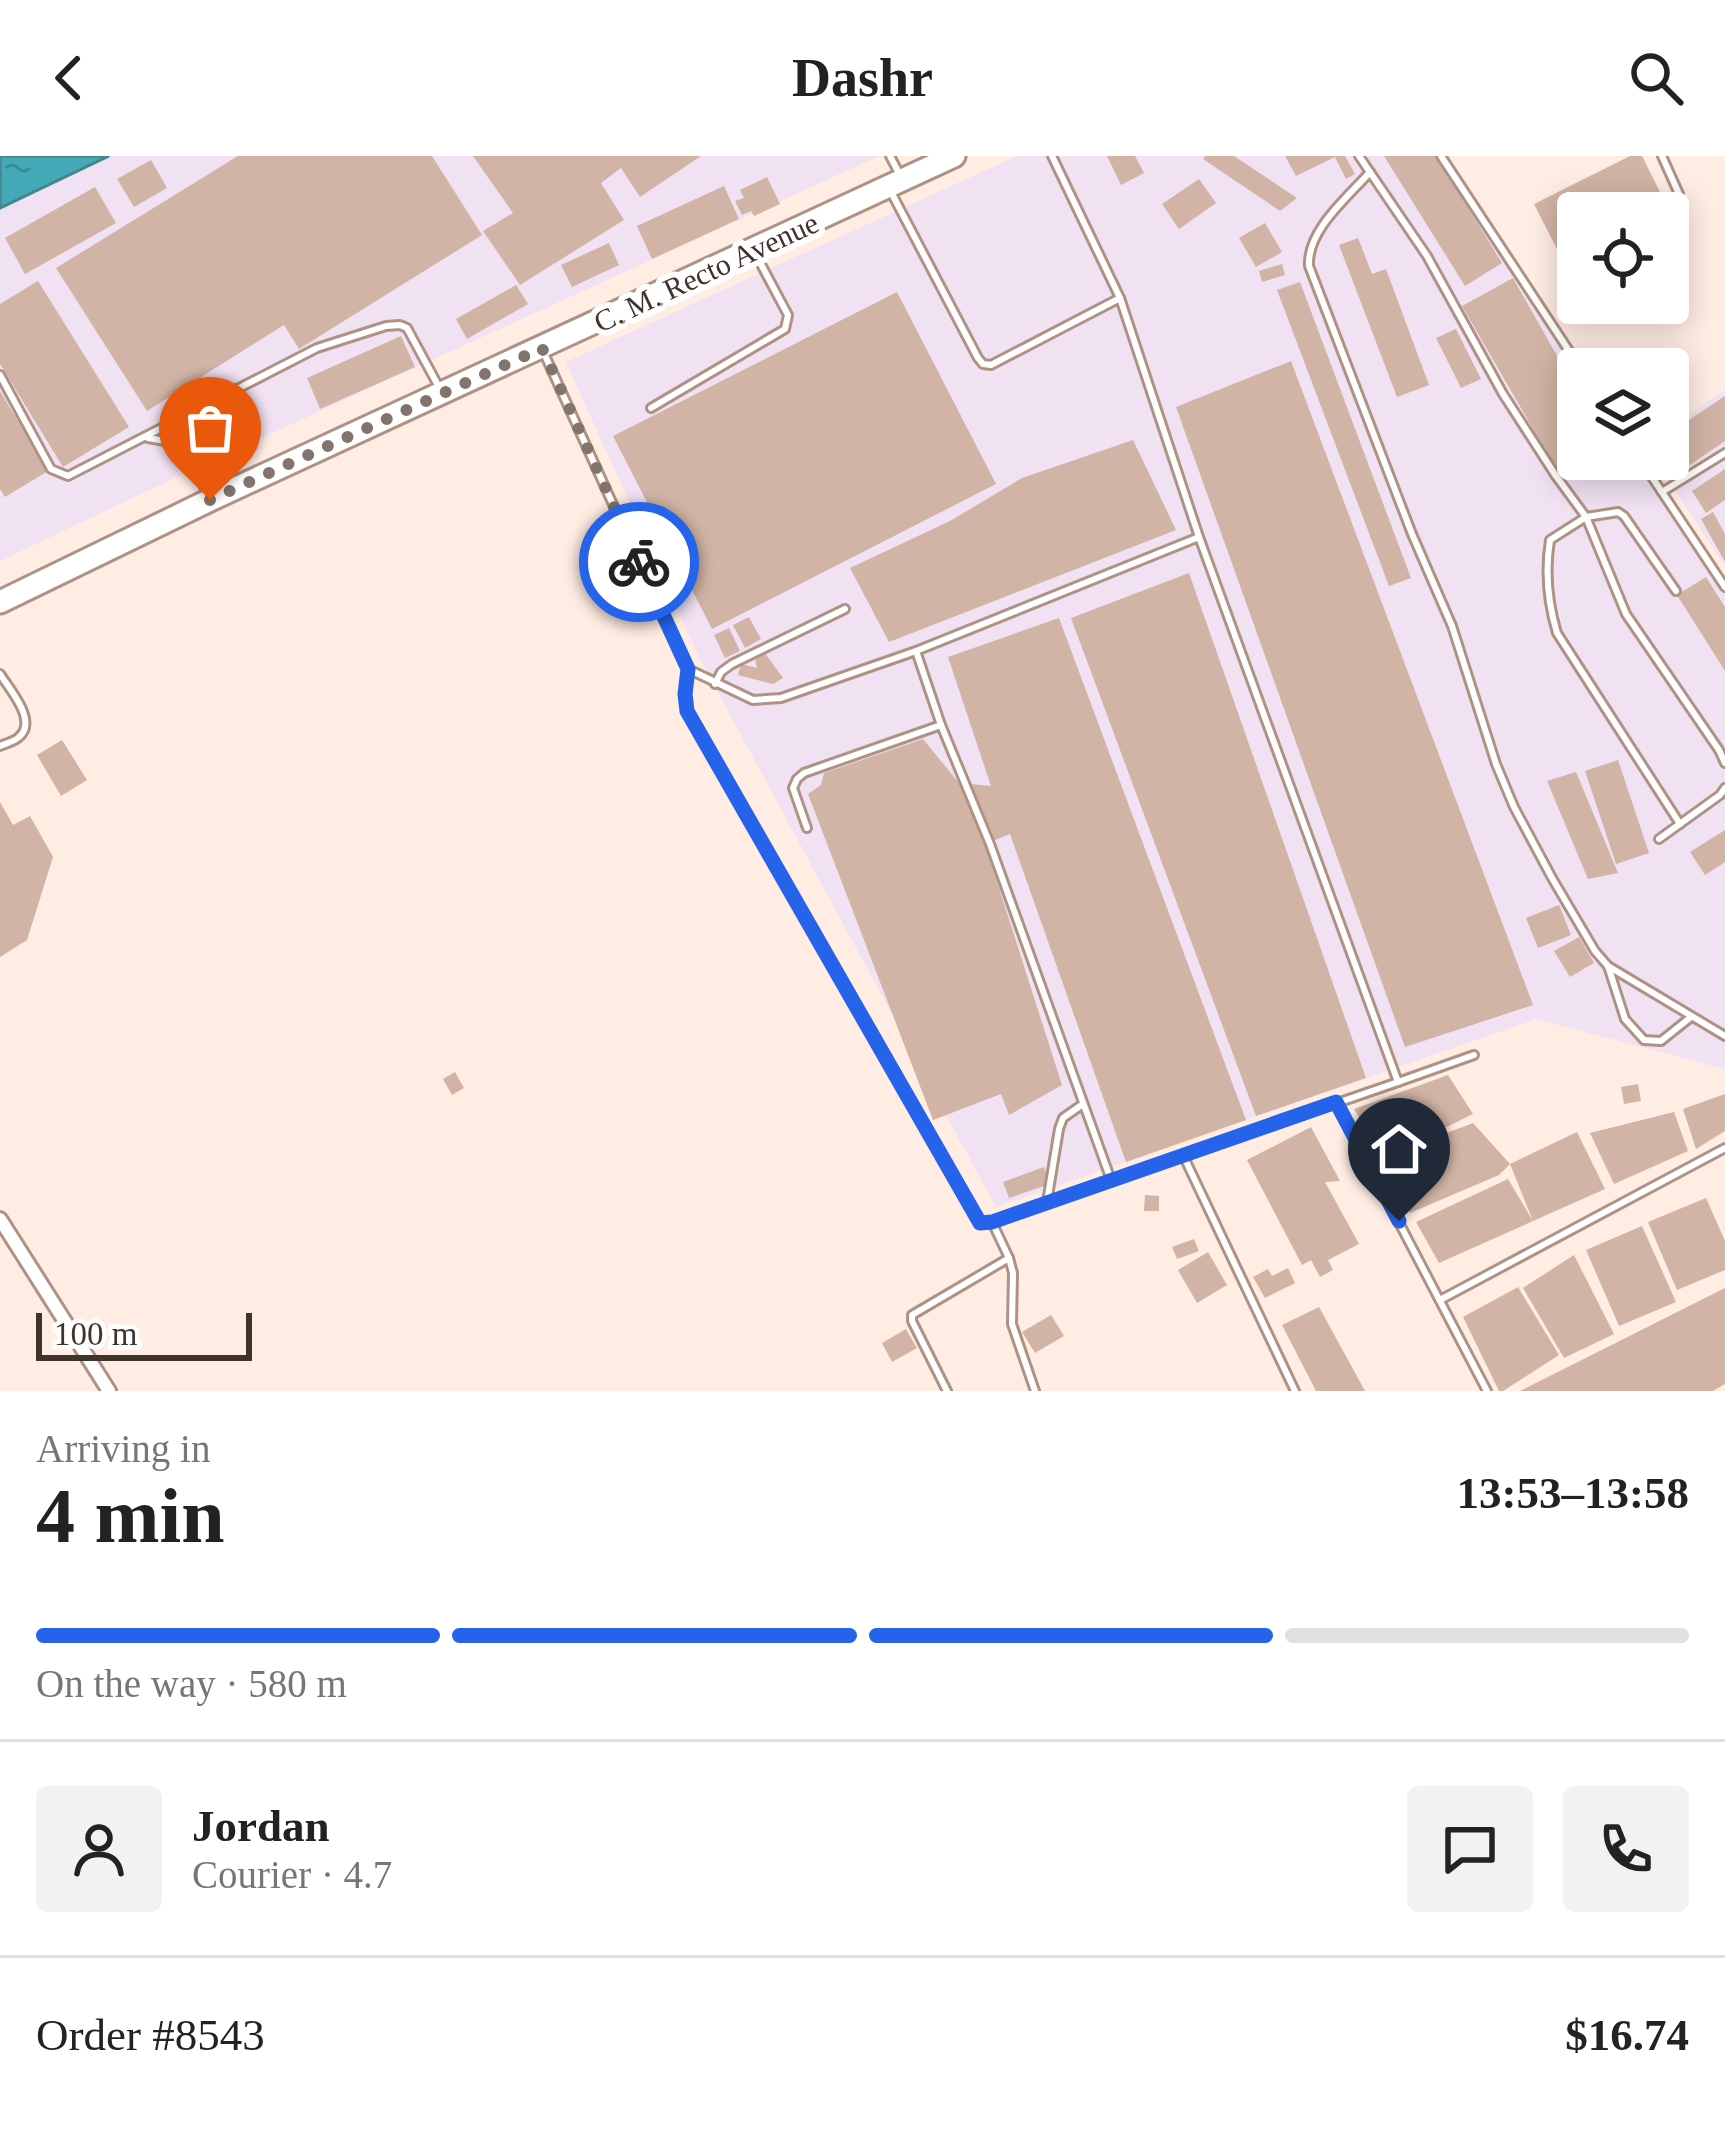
<!DOCTYPE html>
<meta charset="utf-8">
<style>
:root{--surface:#fff;--page:#f2f2f2;--text:#222;--muted:#767676;--line:#e0e0e0;--accent:#2563eb}
body{margin:0;font-family:Georgia,serif;background:var(--page);color:var(--text);height:100vh;display:flex;flex-direction:column;font-size:45px;white-space:nowrap}
*{box-sizing:border-box;margin:0}
p{font-size:39px;color:var(--muted)}
.icon{flex:none;width:66px;height:66px;fill:none;stroke:currentColor;stroke-width:2;stroke-linecap:round;stroke-linejoin:round}
.map{position:relative;height:1235px;overflow:hidden}
.sheet{display:flex;flex-direction:column;background:var(--surface);flex:1}
.sheet>*{flex:none}
.controls{position:absolute;left:1557px;top:36px;display:grid;gap:24px}
.controls a{display:grid;place-items:center;width:132px;height:132px;border-radius:12px;background:var(--surface);box-shadow:0 6px 30px #0003;font-size:60px}
.scale{position:absolute;left:36px;bottom:30px;width:216px;box-sizing:border-box;padding-left:12px;border:6px solid #3f342d;border-top:0;font-size:33px;line-height:42px;white-space:nowrap;color:#3f342d;-webkit-text-stroke:9px #fefefe;paint-order:stroke}
.pin{position:absolute;display:grid;place-items:center;width:102px;height:102px;color:#fff;margin:-123px -51px;border-radius:50% 50% 50% 0;rotate:-45deg;box-shadow:0 0 12px #0007}
.pin .icon{rotate:45deg}
.courier{position:absolute;display:grid;place-items:center;width:120px;height:120px;margin:-60px;border:9px solid #2563eb;border-radius:50%;background:#fff;color:#222;box-shadow:0 3px 15px #0007}
.head em{font-style:normal;font-weight:800}
.head div{display:flex;flex-direction:column-reverse}
.head{display:flex;align-items:center;justify-content:space-between;height:204px;padding:0 36px}
h1{font-size:78px;font-weight:800;line-height:90px}
.bar{display:grid;grid-template-columns:repeat(4,1fr);gap:18px 12px;align-content:center;height:144px;padding:0 36px}
.bar i{height:15px;border-radius:9px;background:var(--line)}
.bar .current{background:var(--accent)}
.bar p{grid-column:span 4}
.line{display:flex;align-items:center;gap:30px;padding:0 36px;border-top:3px solid var(--line)}
.line div{flex:1}
.round{display:grid;place-items:center;flex:none;width:126px;height:126px;border-radius:12px;background:var(--page)}
header{display:flex;justify-content:space-between;align-items:center;height:156px;padding:0 36px;background:var(--surface);font-size:54px;font-weight:800}
.map>svg:first-child{display:block}
.industrial{fill:#f0e1f3}
.water{fill:url(#water-ripples);stroke:#43878e;stroke-width:3}
.building{fill:#d1b4a5}
.lines{fill:none;stroke-linecap:round;stroke-linejoin:round}
.lane-casing{stroke:#ae9284;stroke-width:12}
.street-casing{stroke:#ae9284;stroke-width:18}
.highway-casing{stroke:#ae9284;stroke-width:27}
.lane{stroke:#fff;stroke-width:6}
.street{stroke:#fff;stroke-width:12}
.highway{stroke:#fff;stroke-width:21}
.done{stroke:#82746d;stroke-width:12;stroke-dasharray:0 21.6}
.route{stroke:#2563eb;stroke-width:15}
.labels{text-anchor:middle;dominant-baseline:central;stroke-width:12;stroke-linejoin:round;paint-order:stroke}
.street-label{font-size:30px;fill:#3f342d;stroke:#fefefe}
</style>
<header><svg class="icon" aria-label="back" viewBox="0 0 24 24"><path d="M15 5l-7 7 7 7"/></svg>Dashr<svg class="icon" aria-label="search" viewBox="0 0 24 24"><circle cx="10" cy="10" r="6"/><path d="M15 15l6 6"/></svg></header>
<div class="map">
<svg width="1725" height="1235" viewBox="0 0 1725 1235">
<defs>
<pattern id="water-ripples" width="26" height="14" patternUnits="userSpaceOnUse" patternTransform="scale(3)"><rect width="26" height="14" fill="#45aab8"/><path d="M2 4q2-2 4 0t4 0M15 11q2-2 4 0t4 0" fill="none" stroke="#3b8b96"/></pattern>
</defs>
<rect width="100%" height="100%" fill="#ffece3"/>
<g class="industrial">
<path d="M109,0H879L204,308L0,405V52Z"/>
<path d="M1017,0H1444L1578,213V303H1643L1725,429V913L1536,863L996,1051L699,501L566,206Z"/>
<path d="M1725,234V410L1654,303H1668V273Z"/>
</g>
<path class="water" d="M0,0H109L0,52Z"/>
<g class="building">
<path d="M238,0H432L482,79L299,193L284,169L147,255L56,112Z"/>
<path d="M473,0H701L640,41L621,12L601,27L624,64L520,129L483,75L513,57Z"/>
<path d="M1107,0H1135L1144,17L1121,29Z"/>
<path d="M1205,0H1234L1297,42L1280,55L1203,3Z"/>
<path d="M1285,0H1345L1355,18L1346,23L1335,1L1296,20Z"/>
<path d="M1384,0H1436L1502,107L1465,130Z"/>
<path d="M1630,0H1642L1667,50L1653,57H1578V95L1562,103L1534,48Z"/>
<path d="M151,4L167,32L134,51L117,23Z"/>
<path d="M767,21L780,48L754,60L751,55L742,59L735,45L744,42L740,34Z"/>
<path d="M1199,23L1216,47L1179,73L1162,48Z"/>
<path d="M724,30L739,63L652,103L637,70Z"/>
<path d="M95,31L116,67L25,118L5,82Z"/>
<path d="M1265,67L1282,96L1256,111L1239,82Z"/>
<path d="M1358,82L1372,118L1386,113L1429,229L1397,241L1339,89Z"/>
<path d="M609,87L619,109L572,131L561,109Z"/>
<path d="M1282,108L1285,119L1262,126L1259,115Z"/>
<path d="M1513,122L1578,237V303H1586L1559,318L1462,150Z"/>
<path d="M38,125L129,271L63,311L0,208V148Z"/>
<path d="M1300,126L1411,422L1389,430L1277,134Z"/>
<path d="M516,129L528,148L467,183L456,163Z"/>
<path d="M897,136L996,328L712,473L613,280Z"/>
<path d="M1456,173L1481,223L1461,232L1436,182Z"/>
<path d="M401,180L415,211L320,253L307,222Z"/>
<path d="M1291,205L1533,849L1405,891L1176,251Z"/>
<path d="M0,235L48,315L5,341L0,333Z"/>
<path d="M1725,240V285L1687,311L1668,283V278Z"/>
<path d="M1133,284L1176,374L889,486L850,412L950,365L1022,322Z"/>
<path d="M1725,313V344L1706,357L1692,335Z"/>
<path d="M1713,356L1725,378V406L1701,363Z"/>
<path d="M1189,417L1366,922L1256,960L1071,462Z"/>
<path d="M1706,421L1725,451V515L1677,439Z"/>
<path d="M749,461L761,483L745,492L733,469Z"/>
<path d="M1059,462L1246,964L1126,1006L1010,678L985,688L1062,929L1009,959L1001,938L933,964L808,638L821,629L824,617L923,583L959,627L991,630L948,501Z"/>
<path d="M729,472L740,495L725,502L714,479Z"/>
<path d="M765,497L783,522L773,528L738,519L741,508L757,512L755,504Z"/>
<path d="M62,584L87,624L61,640L37,599Z"/>
<path d="M1618,604L1649,697L1616,708L1585,615Z"/>
<path d="M1576,616L1618,717L1588,723L1547,625Z"/>
<path d="M0,646L13,669L30,660L53,701L27,784L0,801Z"/>
<path d="M1725,674V706L1705,719L1690,696Z"/>
<path d="M1559,749L1571,779L1538,792L1526,762Z"/>
<path d="M1579,781L1594,807L1570,821L1554,795Z"/>
<path d="M455,916L464,932L452,939L443,923Z"/>
<path d="M1448,919L1473,958L1392,998L1473,967L1510,1008L1499,1019L1410,1057L1384,1002L1354,953Z"/>
<path d="M1638,928L1641,945L1624,948L1621,931Z"/>
<path d="M1725,938V975L1696,993L1683,953Z"/>
<path d="M1674,956L1688,995L1614,1028L1590,977Z"/>
<path d="M1311,971L1340,1025L1325,1026L1359,1088L1328,1104L1333,1114L1320,1121L1311,1104L1302,1109L1247,1004Z"/>
<path d="M1577,976L1605,1033L1533,1065L1510,1008Z"/>
<path d="M1044,1011L1050,1028L1009,1042L1003,1026Z"/>
<path d="M1508,1023L1533,1065L1439,1107L1416,1066Z"/>
<path d="M1145,1039L1159,1040V1055H1144Z"/>
<path d="M1706,1042L1725,1085V1114L1677,1134L1648,1066Z"/>
<path d="M1642,1070L1676,1146L1619,1170L1586,1094Z"/>
<path d="M1194,1083L1199,1095L1177,1103L1172,1091Z"/>
<path d="M1208,1096L1227,1129L1197,1147L1178,1114Z"/>
<path d="M1574,1099L1614,1178L1564,1202L1523,1132Z"/>
<path d="M1288,1112L1295,1127L1265,1142L1253,1121L1268,1113L1272,1120Z"/>
<path d="M1518,1131L1559,1199L1503,1235H1499L1463,1161Z"/>
<path d="M1725,1132V1228L1713,1235H1520Z"/>
<path d="M1319,1151L1365,1235H1316L1282,1169Z"/>
<path d="M1051,1159L1064,1180L1035,1197L1022,1176Z"/>
<path d="M906,1173L917,1192L892,1206L882,1187Z"/>
</g>
<g class="lines">
<defs>
<g id="lane">
<path d="M890,0L901,21"/>
<path d="M1359,0L1427,100L1503,238L1556,320L1586,361L1626,458L1719,594L1725,607"/>
<path d="M1441,0L1581,213"/>
<path d="M1662,0L1679,38"/>
<path d="M1370,16C1348,41 1307,74 1309,110L1412,378L1452,470L1496,608L1514,651L1552,722L1595,795L1608,810L1725,880"/>
<path d="M891,36L978,202L983,208L991,209L1120,142L1052,0"/>
<path d="M1120,142L1199,381"/>
<path d="M543,195L688,513L753,544L781,542L916,495L1199,381L1398,926L1474,899"/>
<path d="M0,219L51,313L68,320L317,192L386,170L400,169L407,172L440,233"/>
<path d="M651,252L785,173L788,159L755,97"/>
<path d="M148,282L183,288L209,341"/>
<path d="M1640,303L1725,431"/>
<path d="M1662,336L1725,297"/>
<path d="M1676,435L1624,360L1618,356L1586,361L1550,384C1545,415 1548,447 1557,477L1680,668"/>
<path d="M916,495L941,569L990,688L1111,1024"/>
<path d="M688,513L685,538L687,555L980,1067L992,1066L1398,926"/>
<path d="M0,518C10,534 38,565 19,581C14,586 6,587 0,590"/>
<path d="M715,528L721,516L732,508L845,453"/>
<path d="M807,672L793,632L797,623L804,617L941,569"/>
<path d="M1659,683L1720,639L1725,632"/>
<path d="M1608,810L1625,863L1644,884L1661,885L1691,861"/>
<path d="M1336,946L1487,1235"/>
<path d="M1183,999L1295,1235"/>
<path d="M1047,1046L1059,973L1063,962L1083,948"/>
<path d="M992,1066L1009,1102L1013,1117L1012,1168L1035,1235"/>
<path d="M1440,1144L1725,992"/>
<path d="M947,1235L912,1165V1159L1009,1102"/>
</g>
<path id="street" d="M0,1063L109,1235"/>
<path id="highway" d="M0,446L210,344L954,0"/>
</defs>
<use href="#lane" class="lane-casing"/>
<use href="#street" class="street-casing"/>
<use href="#highway" class="highway-casing"/>
<use href="#lane" class="lane"/>
<use href="#street" class="street"/>
<use href="#highway" class="highway"/>
</g>
<g class="lines">
<path class="done" d="M210,344L542,192L639,406"/>
<path class="route" d="M639,406L688,513L685,538L687,555L980,1067L992,1066L1336,946L1399,1065"/>
</g>
<g class="labels">
<g class="street-label">
<text transform="translate(706 116) rotate(-25)">C. M. Recto Avenue</text>
</g>
</g>
</svg>
<div class="controls">
<a><svg class="icon" aria-label="locate" viewBox="0 0 24 24"><circle cx="12" cy="12" r="6"/><path d="M12 2v4M12 18v4M2 12h4M18 12h4"/></svg></a>
<a><svg class="icon" aria-label="layers" viewBox="0 0 24 24"><path d="M12 4l9 5-9 5-9-5zM3 14l9 5 9-5"/></svg></a>
</div>
<div class="scale">100 m</div>
<div class="pin" style="left:210px;top:344px;background:#ea580c"><svg class="icon" aria-label="bag" viewBox="0 0 24 24"><path d="M5 8h14l-1 12H6zM9 8a3 3 0 0 1 6 0"/></svg></div>
<div class="pin" style="left:1399px;top:1065px;background:#1f2937"><svg class="icon" aria-label="home" viewBox="0 0 24 24"><path d="M3 11l9-7 9 7M6 9v11h12V9"/></svg></div>
<div class="courier" style="left:639px;top:406px"><svg class="icon" aria-label="bike" viewBox="0 0 24 24"><circle cx="6" cy="16" r="4"/><circle cx="18" cy="16" r="4"/><path d="M6 16l4-8h5l3 8M10 8l3 8H6M13 5h3"/></svg></div>
</div>
<section class="sheet">
<div class="head"><div><h1>4 min</h1><p>Arriving in</p></div><em>13:53–13:58</em></div>
<div class="bar"><i class="current"></i><i class="current"></i><i class="current"></i><i></i><p>On the way · 580 m</p></div>
<div class="line" style="height:216px"><a class="round"><svg class="icon" aria-label="person" viewBox="0 0 24 24"><circle cx="12" cy="8" r="4"/><path d="M4 21q1-7 8-7t8 7"/></svg></a><div><b>Jordan</b><p>Courier · 4.7</p></div><a class="round"><svg class="icon" aria-label="chat" viewBox="0 0 24 24"><path d="M4 5h16v11H9l-5 4z"/></svg></a><a class="round"><svg class="icon" aria-label="phone" viewBox="0 0 24 24"><path d="M5 4h4l2 5-3 2q2 4 5 5l2-3 5 2v4C11 20 4 13 5 4z"/></svg></a></div>
<div class="line" style="height:156px"><div>Order #8543</div><b>$16.74</b></div>
</section>
